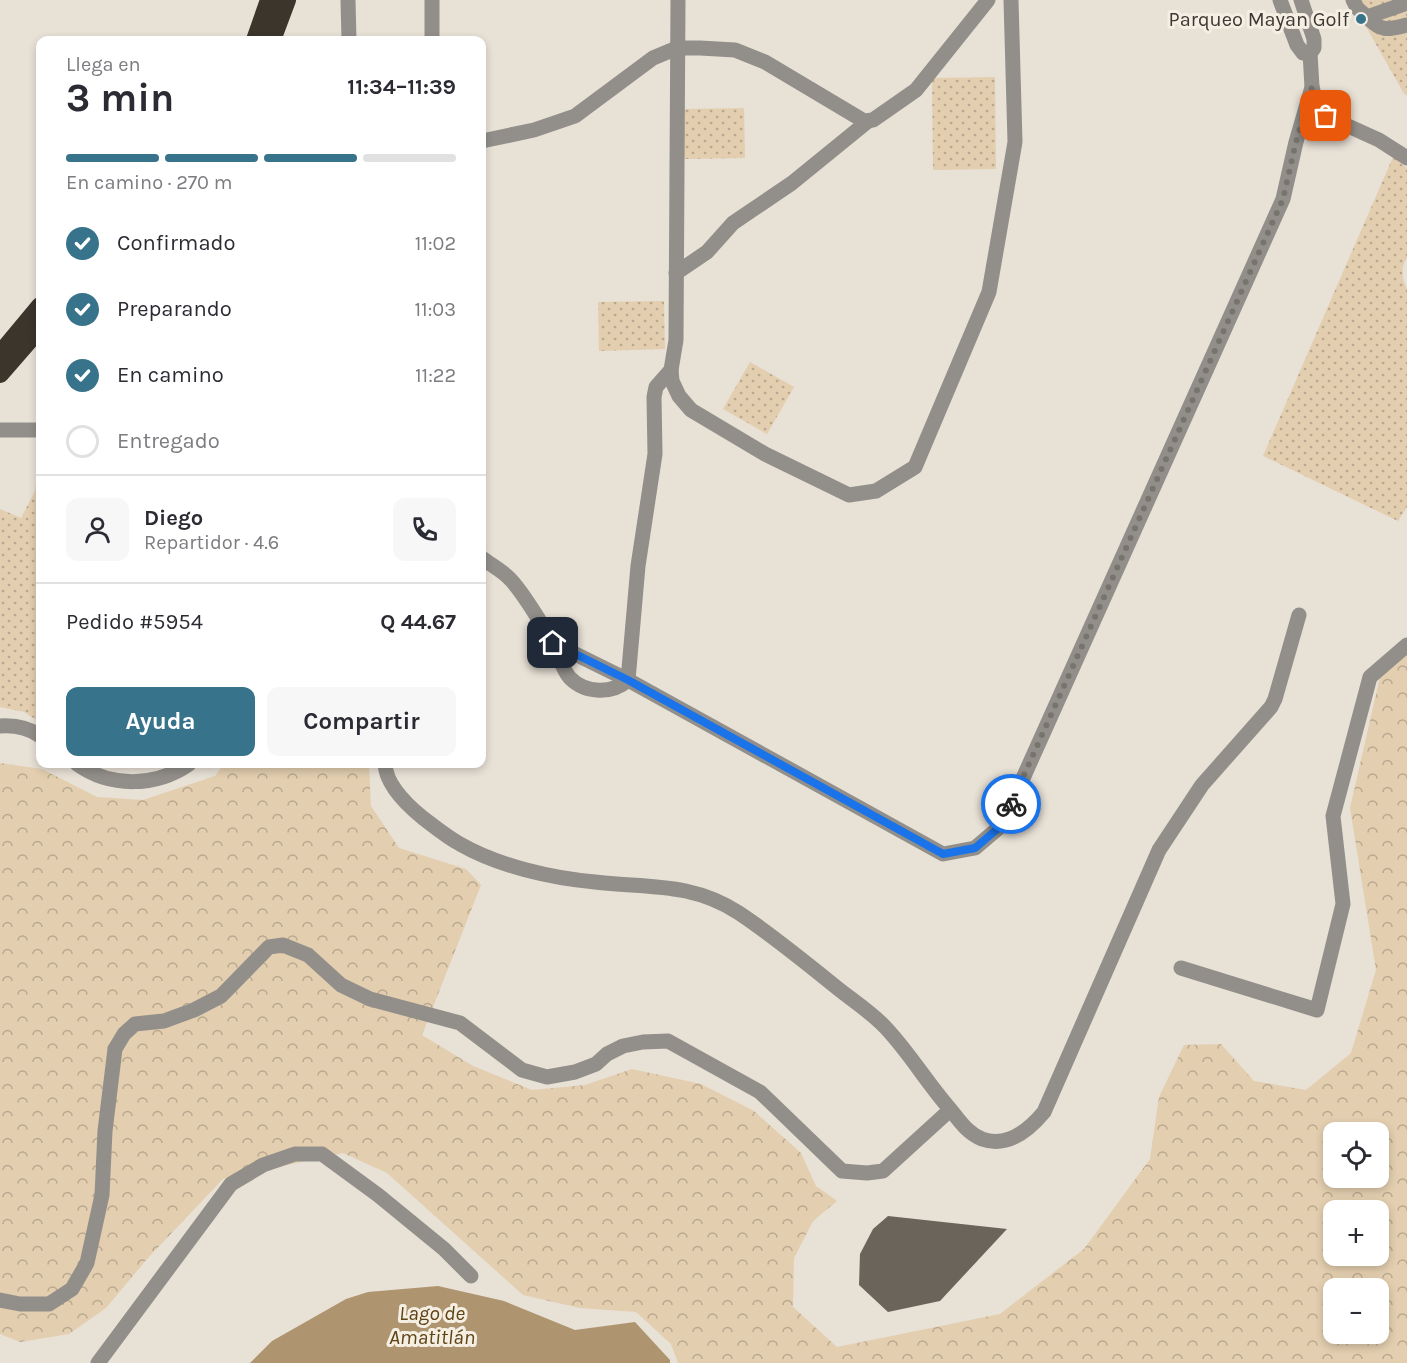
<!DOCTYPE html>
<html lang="es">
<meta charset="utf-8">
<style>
:root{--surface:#fff;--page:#f7f7f7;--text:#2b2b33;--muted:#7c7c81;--line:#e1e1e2;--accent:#37738a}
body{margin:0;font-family:Karla,sans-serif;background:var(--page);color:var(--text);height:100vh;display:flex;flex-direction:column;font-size:22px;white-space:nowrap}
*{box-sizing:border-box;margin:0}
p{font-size:20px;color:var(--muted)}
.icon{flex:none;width:33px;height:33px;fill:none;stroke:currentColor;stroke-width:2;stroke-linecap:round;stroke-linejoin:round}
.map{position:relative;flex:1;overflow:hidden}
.side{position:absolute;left:36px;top:36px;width:450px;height:732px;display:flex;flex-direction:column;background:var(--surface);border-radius:12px;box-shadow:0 3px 9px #0003}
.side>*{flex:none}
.controls{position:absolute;left:1323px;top:1122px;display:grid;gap:12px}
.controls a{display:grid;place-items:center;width:66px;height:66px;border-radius:12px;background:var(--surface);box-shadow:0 3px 9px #0003;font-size:30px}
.pin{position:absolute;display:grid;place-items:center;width:51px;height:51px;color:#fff;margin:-26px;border-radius:12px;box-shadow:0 3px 9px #0006}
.courier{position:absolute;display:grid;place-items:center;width:60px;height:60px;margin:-30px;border:4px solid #1a73e8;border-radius:50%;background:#fff;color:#222;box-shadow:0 2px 8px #0007}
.head em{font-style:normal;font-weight:700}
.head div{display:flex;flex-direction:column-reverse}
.head{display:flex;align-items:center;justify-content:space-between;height:102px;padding:0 30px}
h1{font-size:39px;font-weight:700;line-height:45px}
.bar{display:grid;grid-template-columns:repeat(4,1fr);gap:9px 6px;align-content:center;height:72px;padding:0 30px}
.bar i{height:8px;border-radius:4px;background:var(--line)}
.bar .selected{background:var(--accent)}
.bar p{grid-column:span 4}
.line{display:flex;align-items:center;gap:15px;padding:0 30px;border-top:2px solid var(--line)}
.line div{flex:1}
.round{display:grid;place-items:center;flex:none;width:63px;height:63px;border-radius:12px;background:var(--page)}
ol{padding:0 30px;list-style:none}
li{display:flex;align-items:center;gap:18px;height:66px}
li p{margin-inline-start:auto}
li .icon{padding:6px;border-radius:50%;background:var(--accent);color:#fff;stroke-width:4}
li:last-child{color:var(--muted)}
li i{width:33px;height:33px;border:3px solid var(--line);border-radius:50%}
.cta{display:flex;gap:12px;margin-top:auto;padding:12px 30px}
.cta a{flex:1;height:69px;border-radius:12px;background:var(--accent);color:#fff;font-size:24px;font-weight:700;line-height:69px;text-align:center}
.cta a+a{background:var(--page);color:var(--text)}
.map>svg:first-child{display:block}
.grass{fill:url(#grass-dots)}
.forest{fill:url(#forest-crowns);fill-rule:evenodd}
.water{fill:#af956f}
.building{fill:#6b645b}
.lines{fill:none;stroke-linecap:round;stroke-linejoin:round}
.minor{stroke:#928f8a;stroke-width:15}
.highway{stroke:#3b352c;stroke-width:18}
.done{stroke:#78746d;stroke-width:6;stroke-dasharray:0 10.8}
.route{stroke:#1a73e8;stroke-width:8}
.poi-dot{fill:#37738a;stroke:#f5eee3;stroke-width:2}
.labels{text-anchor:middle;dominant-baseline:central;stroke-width:6;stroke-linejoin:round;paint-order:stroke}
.poi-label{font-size:20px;fill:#3c3934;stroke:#f5eee3;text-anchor:end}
.water-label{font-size:21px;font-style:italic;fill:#5e4313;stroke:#f5eee3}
</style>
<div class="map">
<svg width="1407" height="1363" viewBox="0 0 1407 1363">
<defs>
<pattern id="grass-dots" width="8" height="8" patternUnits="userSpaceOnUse" patternTransform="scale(1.5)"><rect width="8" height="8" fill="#e3ceaf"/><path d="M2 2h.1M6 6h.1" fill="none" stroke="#b9a88f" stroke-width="1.8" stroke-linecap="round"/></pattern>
<pattern id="forest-crowns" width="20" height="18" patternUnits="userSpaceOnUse" patternTransform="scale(1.5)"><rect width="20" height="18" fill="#e3ceaf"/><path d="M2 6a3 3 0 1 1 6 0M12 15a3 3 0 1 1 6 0" fill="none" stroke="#b9a88f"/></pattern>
</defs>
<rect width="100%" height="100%" fill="#e8e1d6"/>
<g class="grass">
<path d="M1351,0H1407V96L1403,92Z"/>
<path d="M995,77L996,169L933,170L932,78Z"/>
<path d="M744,108L745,158L683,159L682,109Z"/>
<path d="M1393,157L1407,168V258C1400,266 1402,280 1407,289V507L1398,521L1263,456Z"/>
<path d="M664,301L665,349L599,351L598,302Z"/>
<path d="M750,362L794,387L767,434L723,409Z"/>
<path d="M39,462H40V722L24,712L0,707V509L21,518L35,491Z"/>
</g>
<path class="forest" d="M1407,649V1363H678L671,1344L636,1312L580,1308L523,1295L387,1173L343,1153L223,1179L147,1259L106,1308L69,1334L20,1342L0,1334V763L42,769L97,797L143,800L215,776L224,764H369L371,806L399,848L466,869L481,885L422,1035L473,1066L532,1090L585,1085L632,1069L701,1084L754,1111L801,1153L816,1186L837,1201L813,1221L794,1258L793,1307L837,1347L1000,1314L1084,1249L1150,1159L1159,1097L1184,1045L1221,1044L1254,1081L1306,1090L1351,1053L1376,970L1350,808L1380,677ZM1334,1132H1378V1178H1334ZM1334,1210H1378V1256H1334ZM1334,1288H1378V1334H1334Z"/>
<path class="water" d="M438,1286L504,1301L575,1330L635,1322L670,1360V1363H250L272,1341L346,1299L368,1292Z"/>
<path class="building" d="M888,1216L1007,1229L940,1301L888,1312L859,1285L860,1254L873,1229Z"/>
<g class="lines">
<g class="minor">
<path d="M348,0L349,40"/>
<path d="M678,0L676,340L671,370L672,381L679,396L691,410L765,454L849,495L876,491L915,467L989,292L1015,142L1011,0"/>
<path d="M1280,0L1297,45L1303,53H1310L1314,48V39L1301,0"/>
<path d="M1353,0L1357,8L1367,17L1407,3"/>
<path d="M1367,17C1381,32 1388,30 1407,25"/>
<path d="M432,40V0"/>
<path d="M1312,87L1317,106L1326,116L1379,140L1407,158"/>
<path d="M482,141L534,130L575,116L653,58L677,48H700L735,50L765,62L864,121L873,120L916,90L988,0"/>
<path d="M676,273L707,252L733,223L792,183L867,122"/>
<path d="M0,430H40"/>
<path d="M482,558C491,565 503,571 511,580C525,595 541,623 552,641C559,653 561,668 570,678C586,694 612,694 628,680L943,854L975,848L1002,825L1283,199L1296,142L1312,87L1310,53"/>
<path d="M553,643L628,680L638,566L655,454L654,397L656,387L671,370"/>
<path d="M0,726C15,725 29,728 40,736"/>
<path d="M77,764C110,788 156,787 189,764"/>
<path d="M385,764C386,785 407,805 423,818C435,827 447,837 460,844C498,866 551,878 595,882C647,888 692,882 739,913C772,935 804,961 836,987C852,1000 871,1012 885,1027C909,1052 927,1083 950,1109C960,1121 967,1133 982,1139C1007,1148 1029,1130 1044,1112L1159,850L1202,785L1271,707L1275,699L1299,615"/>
<path d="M1181,968L1317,1010L1343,904L1333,816L1370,677L1407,645"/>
<path d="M0,1300L20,1304H49L72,1289L87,1263L102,1195L105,1131L115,1049L124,1034L135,1024L164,1021L194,1010L221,996L269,947L283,945L308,955L341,985L370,999L460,1023L522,1070L547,1077L575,1072L596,1064L607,1054L623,1046L643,1042L668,1041L760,1092L842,1171L867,1173L883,1171L950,1110"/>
<path d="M98,1363L231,1184L263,1165L295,1154H322L378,1195L444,1249L471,1276"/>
</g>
<g class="highway">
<path d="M255,40L269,0"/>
<path d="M272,40L287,0"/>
<path d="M0,354L40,306"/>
<path d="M0,374L40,328"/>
</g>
</g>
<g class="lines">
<path class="done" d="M1011,804L1283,199L1296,142L1312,87L1317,106L1326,116"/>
<path class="route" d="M553,643L628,680L943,854L975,848L1002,825L1011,804"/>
</g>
<circle class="poi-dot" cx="1361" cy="19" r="6"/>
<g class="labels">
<g class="poi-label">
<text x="1349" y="19">Parqueo Mayan Golf</text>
</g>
<g class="water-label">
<text x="432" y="1313">Lago de<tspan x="432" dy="24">Amatitlán</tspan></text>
</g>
</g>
</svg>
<div class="controls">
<a><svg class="icon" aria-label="locate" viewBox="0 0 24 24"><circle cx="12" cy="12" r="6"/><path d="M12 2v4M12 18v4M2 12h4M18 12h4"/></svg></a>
<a>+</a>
<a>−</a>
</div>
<div class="pin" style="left:1326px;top:116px;background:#ea580c"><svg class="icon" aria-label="bag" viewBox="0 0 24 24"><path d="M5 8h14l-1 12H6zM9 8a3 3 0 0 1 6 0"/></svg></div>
<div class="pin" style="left:553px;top:643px;background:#1f2937"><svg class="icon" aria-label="home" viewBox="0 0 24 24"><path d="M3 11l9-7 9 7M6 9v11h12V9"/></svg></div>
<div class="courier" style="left:1011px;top:804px"><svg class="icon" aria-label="bike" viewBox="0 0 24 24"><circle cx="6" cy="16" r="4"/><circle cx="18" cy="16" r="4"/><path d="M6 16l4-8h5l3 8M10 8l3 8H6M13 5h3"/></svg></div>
<section class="side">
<div class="head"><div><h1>3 min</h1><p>Llega en</p></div><em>11:34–11:39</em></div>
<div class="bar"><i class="selected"></i><i class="selected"></i><i class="selected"></i><i></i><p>En camino · 270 m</p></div>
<ol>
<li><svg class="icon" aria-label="check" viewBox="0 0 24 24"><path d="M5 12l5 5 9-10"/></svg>Confirmado<p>11:02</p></li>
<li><svg class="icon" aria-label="check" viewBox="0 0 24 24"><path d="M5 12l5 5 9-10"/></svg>Preparando<p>11:03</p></li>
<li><svg class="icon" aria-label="check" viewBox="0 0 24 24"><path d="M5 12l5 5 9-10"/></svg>En camino<p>11:22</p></li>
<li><i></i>Entregado</li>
</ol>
<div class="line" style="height:108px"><a class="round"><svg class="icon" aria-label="person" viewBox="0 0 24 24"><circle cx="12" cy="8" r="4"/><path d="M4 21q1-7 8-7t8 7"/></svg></a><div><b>Diego</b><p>Repartidor · 4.6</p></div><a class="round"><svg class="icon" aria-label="phone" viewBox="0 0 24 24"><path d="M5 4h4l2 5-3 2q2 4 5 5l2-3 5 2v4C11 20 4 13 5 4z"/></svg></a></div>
<div class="line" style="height:78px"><div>Pedido #5954</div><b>Q 44.67</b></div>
<div class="cta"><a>Ayuda</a><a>Compartir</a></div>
</section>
</div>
